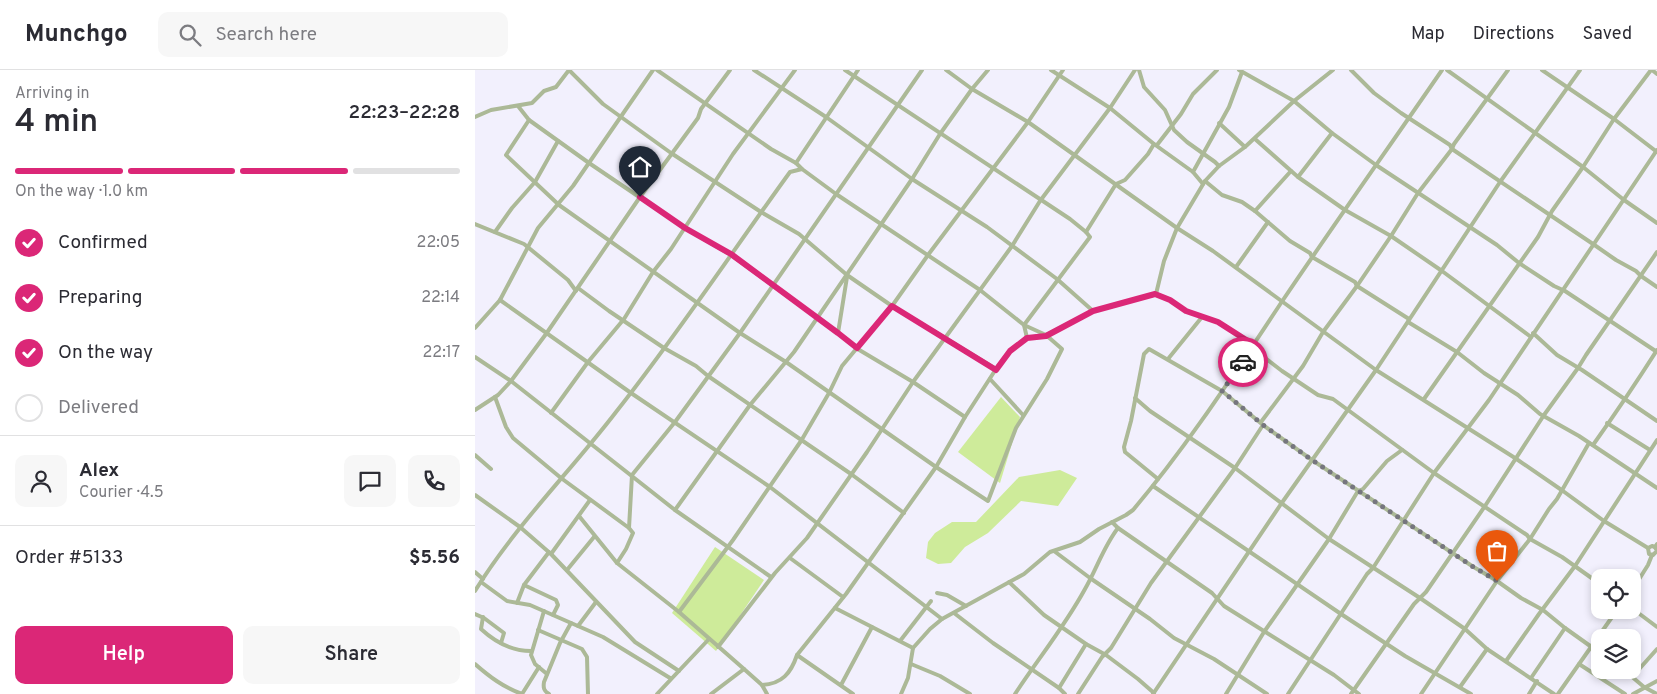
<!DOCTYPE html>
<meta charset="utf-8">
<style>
:root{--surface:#fff;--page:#f7f7f7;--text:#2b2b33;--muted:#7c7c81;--line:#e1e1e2;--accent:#db2777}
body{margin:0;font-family:Overpass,sans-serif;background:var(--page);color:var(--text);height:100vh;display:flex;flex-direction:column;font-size:19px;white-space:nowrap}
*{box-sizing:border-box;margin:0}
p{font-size:16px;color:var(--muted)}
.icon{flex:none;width:28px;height:28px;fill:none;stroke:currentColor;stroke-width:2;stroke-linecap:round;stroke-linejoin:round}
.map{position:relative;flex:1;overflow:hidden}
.drawer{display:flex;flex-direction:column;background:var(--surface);width:475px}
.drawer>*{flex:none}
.buttons{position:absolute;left:1116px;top:499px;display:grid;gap:10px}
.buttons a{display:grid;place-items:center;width:50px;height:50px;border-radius:10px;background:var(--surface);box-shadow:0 2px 8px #0003;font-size:25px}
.pin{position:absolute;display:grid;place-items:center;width:42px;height:42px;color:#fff;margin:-51px -21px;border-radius:50% 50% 50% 0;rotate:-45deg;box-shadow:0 0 5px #0007}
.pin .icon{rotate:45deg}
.courier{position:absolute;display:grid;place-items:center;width:50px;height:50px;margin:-25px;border:4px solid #db2777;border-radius:50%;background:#fff;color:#222;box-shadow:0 1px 6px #0007}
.overview em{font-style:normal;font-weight:600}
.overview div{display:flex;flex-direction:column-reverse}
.overview{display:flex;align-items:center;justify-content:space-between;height:85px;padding:0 15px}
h1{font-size:32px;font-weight:600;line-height:38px}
.bar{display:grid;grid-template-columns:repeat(4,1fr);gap:8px 5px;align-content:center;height:60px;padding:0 15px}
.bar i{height:6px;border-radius:4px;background:var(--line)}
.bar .on{background:var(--accent)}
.bar p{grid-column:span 4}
.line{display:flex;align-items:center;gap:12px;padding:0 15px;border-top:1px solid var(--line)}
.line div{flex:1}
.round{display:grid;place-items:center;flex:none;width:52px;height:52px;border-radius:10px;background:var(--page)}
ol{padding:0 15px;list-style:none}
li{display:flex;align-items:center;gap:15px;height:55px}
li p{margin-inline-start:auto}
li .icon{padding:5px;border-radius:50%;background:var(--accent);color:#fff;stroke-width:4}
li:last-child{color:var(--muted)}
li i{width:28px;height:28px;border:2px solid var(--line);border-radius:50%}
.button{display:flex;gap:10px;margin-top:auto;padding:10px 15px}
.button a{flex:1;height:58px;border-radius:10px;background:var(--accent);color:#fff;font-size:20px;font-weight:600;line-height:58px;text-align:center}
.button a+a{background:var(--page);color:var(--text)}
header{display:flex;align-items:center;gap:30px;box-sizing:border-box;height:70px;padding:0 25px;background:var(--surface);border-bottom:1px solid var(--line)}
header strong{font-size:24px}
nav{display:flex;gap:28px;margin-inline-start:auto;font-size:18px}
.search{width:350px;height:45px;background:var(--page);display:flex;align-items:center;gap:12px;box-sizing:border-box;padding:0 18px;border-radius:10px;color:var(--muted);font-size:19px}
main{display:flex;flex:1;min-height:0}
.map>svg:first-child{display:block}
.green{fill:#ceeb9a}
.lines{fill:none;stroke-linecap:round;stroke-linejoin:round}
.minor{stroke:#acb997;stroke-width:4}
.done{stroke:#76767e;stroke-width:5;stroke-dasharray:0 9}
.route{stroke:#db2777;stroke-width:6}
</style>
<header>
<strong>Munchgo</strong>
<div class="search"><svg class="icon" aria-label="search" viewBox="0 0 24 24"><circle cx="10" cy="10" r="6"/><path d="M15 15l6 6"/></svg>Search here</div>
<nav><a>Map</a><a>Directions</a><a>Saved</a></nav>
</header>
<main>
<section class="drawer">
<div class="overview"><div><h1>4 min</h1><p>Arriving in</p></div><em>22:23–22:28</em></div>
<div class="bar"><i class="on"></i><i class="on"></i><i class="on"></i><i></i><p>On the way · 1.0 km</p></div>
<ol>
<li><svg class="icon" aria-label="check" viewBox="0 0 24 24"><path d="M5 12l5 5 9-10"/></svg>Confirmed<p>22:05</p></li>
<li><svg class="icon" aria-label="check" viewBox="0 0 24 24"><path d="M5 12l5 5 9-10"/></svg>Preparing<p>22:14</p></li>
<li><svg class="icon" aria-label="check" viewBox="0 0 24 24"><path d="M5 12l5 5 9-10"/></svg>On the way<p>22:17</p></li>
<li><i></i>Delivered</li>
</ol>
<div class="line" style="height:90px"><a class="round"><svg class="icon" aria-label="person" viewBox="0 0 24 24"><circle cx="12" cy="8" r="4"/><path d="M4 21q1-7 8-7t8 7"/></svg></a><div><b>Alex</b><p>Courier · 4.5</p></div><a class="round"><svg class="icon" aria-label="chat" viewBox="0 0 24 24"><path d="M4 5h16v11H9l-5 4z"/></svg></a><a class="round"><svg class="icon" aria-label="phone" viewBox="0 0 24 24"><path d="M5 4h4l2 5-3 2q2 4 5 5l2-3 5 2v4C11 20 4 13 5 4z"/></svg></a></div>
<div class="line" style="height:65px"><div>Order #5133</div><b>$5.56</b></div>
<div class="button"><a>Help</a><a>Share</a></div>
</section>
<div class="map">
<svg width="1182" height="624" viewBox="0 0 1182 624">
<rect width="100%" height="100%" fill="#f2f0fd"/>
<g class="green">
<path d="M526,327L545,347L525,413L483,382Z"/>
<path d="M585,400L602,408L583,436L546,431L513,463L490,477L476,493L463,494L451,488L453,472L460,463L477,452H501L544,407Z"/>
<path d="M240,477L289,510L241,581L197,543Z"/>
</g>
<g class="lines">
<g class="minor">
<path d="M94,0L128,34L196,83L286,142L324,164L372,205L417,236L521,299"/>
<path d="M279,0L351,47L437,109L512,157L582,209L618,241"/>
<path d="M370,0L595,149L611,162L615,167L549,255L552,268"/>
<path d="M471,0L497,19L553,52L702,158L738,181L901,300L1040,388L1088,421L1129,451L1173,478L1177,476L1180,477L1182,474"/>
<path d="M576,0L635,38L679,74L718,102"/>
<path d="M664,0L669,17L690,40L699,60L712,72L740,92L744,96"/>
<path d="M764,0L819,31L857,63L901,95L1022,175L1044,193L1079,216L1090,221L1182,282"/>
<path d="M876,0L899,23L926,43L975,75L977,79L1118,174L1141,190L1161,201L1166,206L1182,217"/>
<path d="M972,0L1108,97L1149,130L1182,153"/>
<path d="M1067,0L1139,49L1182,82"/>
<path d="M1177,0L1182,4"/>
<path d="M43,36L54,50L114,93L210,158L256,185L363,263L381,278L438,312L490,347"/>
<path d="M0,47L16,40L57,33L69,21L81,17L94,0"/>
<path d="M54,50L31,85L84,135L265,263L311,292L461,397L513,431L541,358L572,309L587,279L571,265L549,255L505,220L361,124L327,99L321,93L296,79L182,0"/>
<path d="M744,53L770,77"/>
<path d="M780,69L823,107L870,140L916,166L967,201L1056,267"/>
<path d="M682,75L706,44L718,24L742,0"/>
<path d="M321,93L383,0"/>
<path d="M823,107L857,63"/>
<path d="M730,111L747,125L767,132L780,141L815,171L835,183L837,187L880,212L882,216L934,249"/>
<path d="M728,114L718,102L754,37L767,2"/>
<path d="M780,141L816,101"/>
<path d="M0,154L49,174L93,210L101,221"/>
<path d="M20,162L37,138L60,112L83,71"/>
<path d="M611,162L641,114L650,110L673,84L679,74"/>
<path d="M761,197L793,152"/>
<path d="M103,218L134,241L189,278L221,296L233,306L376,404L429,443"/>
<path d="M681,224L689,191L702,158L730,111L744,96L770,77L819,31L858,0"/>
<path d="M25,230L156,323L295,417L467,549"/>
<path d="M933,252L982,282L1009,303L1043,325L1065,344L1104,366L1182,418"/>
<path d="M0,258L25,230L63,158L98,116L178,0"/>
<path d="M363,263L372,207"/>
<path d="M1058,263L1082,285L1107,300L1182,351"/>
<path d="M777,278L807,301L843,325L858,329L959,403L1052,465L1055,469L1087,487L1125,514"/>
<path d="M0,287L36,311L200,440L296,507"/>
<path d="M693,289L727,247"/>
<path d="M515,309L548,345"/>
<path d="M20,327L31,357L38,368L86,408L154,458"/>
<path d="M660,328L675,341L760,398L854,469L945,528L990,559L1012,579L1079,624"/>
<path d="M949,329L1063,167L1077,141L1108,97L1139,49L1176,0"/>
<path d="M0,340L23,325L36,311L71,264L165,127L223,48L226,39L255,0"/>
<path d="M76,343L113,292L149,249L178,202L196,179L258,84L320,0"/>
<path d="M786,352L828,296L848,262L882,216L916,166L943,123L977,79L979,74L1033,0"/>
<path d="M1132,353L1175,380"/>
<path d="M1118,375C1140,344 1161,313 1182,280"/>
<path d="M0,385L16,399"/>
<path d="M683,409L650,382L649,377L656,351L669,284L674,279L747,321L788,355L837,390L997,496L1022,511L1046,528L1068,540L1090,558L1125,583"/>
<path d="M678,416L866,544L930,586L996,624"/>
<path d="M0,425L45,457L76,484L160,572L204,601"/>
<path d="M200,440L275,335L319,282L437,109L465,64L497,19L513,0"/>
<path d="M104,446L142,493L204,542L269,599"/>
<path d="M637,452L643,458L737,523L749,536L859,605L884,624"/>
<path d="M1173,478L1174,484L1178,485L1182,481L1180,477"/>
<path d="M579,481L615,508L675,549L699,568L739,589L792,624"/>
<path d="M76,484L115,430"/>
<path d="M315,488L368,527"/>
<path d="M142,493L151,479L158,463L154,458L157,405L200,352L265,263L447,0"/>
<path d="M92,500L119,467"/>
<path d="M0,502L8,509"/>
<path d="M6,512L32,531L55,535L128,567L195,608"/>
<path d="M534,512L569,545L611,574L631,585L663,609L679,623"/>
<path d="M49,515L81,530L83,535L78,545"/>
<path d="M1158,519L1173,495L1177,485"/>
<path d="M0,521C40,456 95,402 141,342C202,265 257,182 315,102L327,99"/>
<path d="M462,523L472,525L491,536"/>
<path d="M42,533L49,515L74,482"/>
<path d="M360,538L438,578"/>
<path d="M1158,539L1182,557"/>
<path d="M69,541L56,585L60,594L72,604"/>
<path d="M204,542L258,470L326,371L354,323L367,296L417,236L453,185L553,52L588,0"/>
<path d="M479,543L518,573L584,618L590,624"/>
<path d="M0,544L9,548L29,563L26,573"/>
<path d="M8,547L6,559C20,572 37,581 56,581"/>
<path d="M103,556L121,532"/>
<path d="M63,560L107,579L112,587L113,624"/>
<path d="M425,571L456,531"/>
<path d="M243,577L300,503L332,468L392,382L438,312L537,176L565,131L635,38L660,0"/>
<path d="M322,585L378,624"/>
<path d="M1031,591L1064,544L1100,496L1182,370"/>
<path d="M0,594C15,607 28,617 47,624"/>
<path d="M436,594L465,606L495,624"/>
<path d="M1104,594L1150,624"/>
<path d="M1149,600L1169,617L1182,624"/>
<path d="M1158,606L1182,579"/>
<path d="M1056,608L1090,558"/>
<path d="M287,615L292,624"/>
<path d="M366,615L397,557"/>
<path d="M985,617L1012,579"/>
<path d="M584,618L611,574"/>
<path d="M47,624L64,597"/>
<path d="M74,624C69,621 68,618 69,612L85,573L96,553"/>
<path d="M182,624L234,569"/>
<path d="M236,624L269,599L287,615C307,614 316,603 322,585L371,524L461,397L490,347L521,299L535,281L552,268L571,265L618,241L681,224L695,230L711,241L743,252L779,275"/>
<path d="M426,624L433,608L438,578L455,559L467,549L549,504L575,482L605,472L624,459L651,445L658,440C714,374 760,302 808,230C860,153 914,77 967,0"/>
<path d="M540,624C563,589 590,556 610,519C622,498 629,476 643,458"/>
<path d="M603,624L627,587L636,578L676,513L760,398L788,355"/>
<path d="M678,624L806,434L901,300L1025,112L1105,0"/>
<path d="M751,624L789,562L854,469L883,421L888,419L912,391L927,380"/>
<path d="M813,624L892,504L898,498L959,403L1014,330L1182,80"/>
<path d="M876,624L939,534L951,522L1010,436L1069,345L1103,298L1111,285L1182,182"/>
<path d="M946,624L1022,511L1055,469L1074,439L1082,429L1114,373"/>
<path d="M1054,624L1062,611"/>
<path d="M1083,624L1142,540"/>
<path d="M1158,624L1182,611"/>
</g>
</g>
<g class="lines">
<path class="done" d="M768,292L747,321L788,355L837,390L997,496L1022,511"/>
<path class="route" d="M165,127L210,158L256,184L363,263L382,278L417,236L521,300L535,281L552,268L571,266L618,241L680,224L695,230L711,241L743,252L779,275L768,292"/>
</g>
</svg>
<div class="buttons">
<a><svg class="icon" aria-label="locate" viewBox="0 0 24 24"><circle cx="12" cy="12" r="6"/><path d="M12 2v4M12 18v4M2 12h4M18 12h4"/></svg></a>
<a><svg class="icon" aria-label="layers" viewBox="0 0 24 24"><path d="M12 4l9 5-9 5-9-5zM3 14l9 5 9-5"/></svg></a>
</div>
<div class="pin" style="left:1022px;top:511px;background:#ea580c"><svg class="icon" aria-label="bag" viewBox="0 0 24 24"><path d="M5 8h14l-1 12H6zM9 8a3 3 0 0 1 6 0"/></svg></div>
<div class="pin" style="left:165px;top:127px;background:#1f2937"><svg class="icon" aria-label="home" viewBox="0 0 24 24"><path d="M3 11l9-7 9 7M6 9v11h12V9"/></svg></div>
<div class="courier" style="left:768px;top:292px"><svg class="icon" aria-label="car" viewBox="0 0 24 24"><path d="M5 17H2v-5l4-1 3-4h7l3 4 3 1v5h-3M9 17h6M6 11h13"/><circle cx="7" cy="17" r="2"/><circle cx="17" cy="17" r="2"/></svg></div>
</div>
</main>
